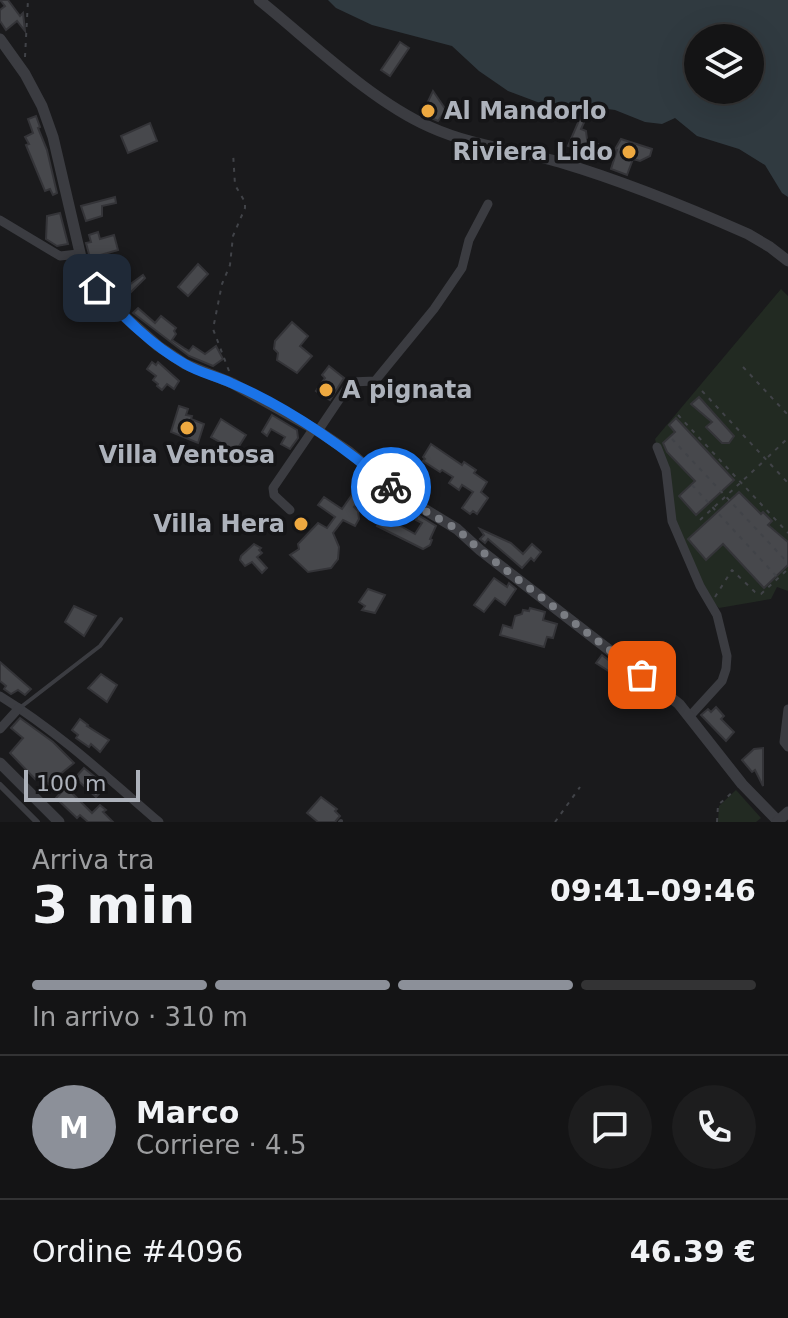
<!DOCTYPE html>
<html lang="it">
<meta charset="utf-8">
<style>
:root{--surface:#141415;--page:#1d1d1e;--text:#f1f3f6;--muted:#9d9ea0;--line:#333334;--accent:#8c9099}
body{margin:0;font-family:"DejaVu Sans",sans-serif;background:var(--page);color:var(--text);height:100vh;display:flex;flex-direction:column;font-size:30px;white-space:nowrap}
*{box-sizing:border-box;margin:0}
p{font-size:26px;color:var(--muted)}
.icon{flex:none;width:44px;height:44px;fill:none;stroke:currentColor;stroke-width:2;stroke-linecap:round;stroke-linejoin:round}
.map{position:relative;height:822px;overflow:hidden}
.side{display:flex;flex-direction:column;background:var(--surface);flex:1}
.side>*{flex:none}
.fabs{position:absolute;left:684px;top:24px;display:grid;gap:16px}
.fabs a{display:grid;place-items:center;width:80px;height:80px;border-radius:50%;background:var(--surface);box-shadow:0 8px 32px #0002,0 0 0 2px var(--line);font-size:40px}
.scale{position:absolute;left:24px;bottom:20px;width:116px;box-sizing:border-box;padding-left:8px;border:4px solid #adb2bb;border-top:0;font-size:22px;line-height:28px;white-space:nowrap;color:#adb2bb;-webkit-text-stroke:6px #151517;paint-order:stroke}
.pin{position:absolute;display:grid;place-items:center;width:68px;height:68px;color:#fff;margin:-34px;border-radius:16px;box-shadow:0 4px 12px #0006}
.courier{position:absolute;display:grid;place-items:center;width:80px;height:80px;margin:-40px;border:6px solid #1a73e8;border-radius:50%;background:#fff;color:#222;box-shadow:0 2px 10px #0007}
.headline em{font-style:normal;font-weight:700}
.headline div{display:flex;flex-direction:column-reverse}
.headline{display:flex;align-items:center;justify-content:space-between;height:136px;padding:0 32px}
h1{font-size:52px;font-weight:700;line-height:60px}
.bar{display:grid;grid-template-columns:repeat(4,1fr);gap:12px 8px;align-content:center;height:96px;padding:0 32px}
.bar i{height:10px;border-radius:6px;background:var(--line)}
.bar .selected{background:var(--accent)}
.bar p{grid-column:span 4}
.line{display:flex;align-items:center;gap:20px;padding:0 32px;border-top:2px solid var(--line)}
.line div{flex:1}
.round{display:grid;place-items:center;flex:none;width:84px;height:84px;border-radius:42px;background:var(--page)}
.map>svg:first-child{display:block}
.green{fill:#222a22}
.water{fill:#303a40;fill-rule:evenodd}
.building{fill:#47484c;stroke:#343438;stroke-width:2}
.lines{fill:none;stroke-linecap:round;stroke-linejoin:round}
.path{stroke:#414348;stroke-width:2;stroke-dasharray:4 6;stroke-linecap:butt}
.service{stroke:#3b3c41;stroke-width:4}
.pedestrian{stroke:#3b3c41;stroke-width:6}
.minor{stroke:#3b3c41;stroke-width:9}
.tertiary{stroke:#3b3c41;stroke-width:11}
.done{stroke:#7a7d83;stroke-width:8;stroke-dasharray:0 14.4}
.route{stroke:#1a73e8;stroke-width:10}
.poi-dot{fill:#eea940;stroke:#151517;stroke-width:3}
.labels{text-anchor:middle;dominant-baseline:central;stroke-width:7;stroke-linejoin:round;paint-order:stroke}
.poi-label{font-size:24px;font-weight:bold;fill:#adb2bb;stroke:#151517;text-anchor:start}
</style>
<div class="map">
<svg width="788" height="822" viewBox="0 0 788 822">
<rect width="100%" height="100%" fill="#1a1a1c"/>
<g class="green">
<path d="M781,289L788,296V591L777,587L771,599L719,608L708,597L678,533L655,439Z"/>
<path d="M736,790L761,818L756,822H718L719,806Z"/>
</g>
<path class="water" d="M328,0H788V197L782,193L765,165L739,149L697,136L675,118L662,124L645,122L615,110L593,107L556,109L508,91L479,71L452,46L372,25L336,8ZM698,38H750V90H698Z"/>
<g class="building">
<path d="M0,0H8L20,16L23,13L25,31L17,21L6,30L0,21V10L5,6Z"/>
<path d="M400,42L409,48L390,76L381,70Z"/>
<path d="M433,91L446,110L438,121L422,114Z"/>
<path d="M583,111L588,114L581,129L586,131L587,139L604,147L607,154L599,157L568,146Z"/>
<path d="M36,116L40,127L38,128L47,150L57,193L53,195L50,189L45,191L26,145L29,144L25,137L33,133L28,119Z"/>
<path d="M150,123L157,141L128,153L121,136Z"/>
<path d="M621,139L652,149L650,156L640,161L633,159L627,175L611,169L617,150L614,151Z"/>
<path d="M115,197L116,203L102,206V216L86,221L81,206Z"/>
<path d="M60,213L68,244L57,246L46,239L47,216Z"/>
<path d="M98,232L100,239L114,235L118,250L90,258L86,243L91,242L89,235Z"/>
<path d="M198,264L208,274L188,296L178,287Z"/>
<path d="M115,269L119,275L115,277L125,288L143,275L145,278L123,300L119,295L117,297L102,278Z"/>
<path d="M138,308L155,323L161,316L176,328L174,331L176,334L172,340L184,348L189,351L193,346L205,354L216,346L223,359L213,366L189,356L133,313Z"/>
<path d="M292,322L308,336L300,346L312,356L297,373L277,360L278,353L274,349L275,341Z"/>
<path d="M152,362L156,365L158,362L179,381L174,389L167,384L162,390L157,386L158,384L153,380L156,376L147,369Z"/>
<path d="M329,366L344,378L330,400L316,391L325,378L322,375Z"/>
<path d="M699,397L734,436L729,443H722L706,427L712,422L691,404Z"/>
<path d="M179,406L188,409L186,415L192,416L191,419L204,424L198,443L171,432Z"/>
<path d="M272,415L297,430L298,438L290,449L281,444L285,437L271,429L267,436L262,432Z"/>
<path d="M676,418L734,480L696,515L679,496L695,481L667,452L663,443L675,432L669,425Z"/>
<path d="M221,419L246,435L236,451L211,437Z"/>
<path d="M431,444L462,465L464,462L476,470L474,473L487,482L481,492L488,498L477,514L473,511L470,514L462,508L473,492L462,485L459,490L449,483L453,477L442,470L440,472L423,461L425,459L423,457Z"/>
<path d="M361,482L368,487L363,493L366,499H360L354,507L358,511L359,519L355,526L343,520L333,533L339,547L338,559L331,568L308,572L290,555L299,549L298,544L318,523L327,528L335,517L318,505L324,497L342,509Z"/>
<path d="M739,492L761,514L763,512L772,521L768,525L788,542V565L764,588L723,544L706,560L688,539Z"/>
<path d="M386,502L402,510H408L410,517L388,519L415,534L422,523L416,520L418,515L436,526L430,539L432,540L430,545L423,549L377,526L384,514L380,512Z"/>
<path d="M480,529L511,543L523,554L532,544L541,552L534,561L531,558L522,568L488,539L485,543L480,539L484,535Z"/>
<path d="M254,544L261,548L259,550L262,553L257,557L267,568L262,573L252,562L245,566L240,560L241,556Z"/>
<path d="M494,578L507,587L509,583L516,589L505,605L495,598L484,612L474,605Z"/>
<path d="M368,589L385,595L375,613L362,610L365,606L359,602Z"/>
<path d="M74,606L96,616L84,636L65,622Z"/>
<path d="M530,608L545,612L543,620L557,624L553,638L547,637L544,647L500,635L503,625L512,628L515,616L522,614L523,610L529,611Z"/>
<path d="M602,655L644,688H635L596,663Z"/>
<path d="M0,662L31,689L25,695L18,690L11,694L4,689L6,686L0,681Z"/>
<path d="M101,674L117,685L107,702L88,688Z"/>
<path d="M716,707L724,716L721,719L734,732L726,741L701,715L708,709L711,712Z"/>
<path d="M20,718L53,742L74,763L53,780L50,785L39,777L36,780L10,753L23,738L11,728Z"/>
<path d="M80,719L88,725L87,726L109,740L100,752L91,744L89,747L76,738L78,735L72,730Z"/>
<path d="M763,748V786L755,770L752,772L742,760L754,749Z"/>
<path d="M84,768L106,786L96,797L75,778Z"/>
<path d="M66,787L92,813L100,805L106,810L103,812L113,822H88L80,815L77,818L56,798Z"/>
<path d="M321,797L337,809L335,811L340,816L335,822H318L307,813Z"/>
</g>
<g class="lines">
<g class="path">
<path d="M25,57L28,0"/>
<path d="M743,367L788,415"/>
<path d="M229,371L213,329L222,284L230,265L233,236L245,208V202L235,185L233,152"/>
<path d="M702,391L788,483"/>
<path d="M678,415L788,533"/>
<path d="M672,439L788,563"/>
<path d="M768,457L788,438"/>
<path d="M692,485L778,578"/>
<path d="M700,520L764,461"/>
<path d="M715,597L732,570L755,592L761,594L788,569"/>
<path d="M555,822L580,787"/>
<path d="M717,822L718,805L735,790"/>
</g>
<g class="service">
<path d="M21,707L100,646L121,619"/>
<path d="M340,822L341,821"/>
</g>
<path class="pedestrian" d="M0,785L37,822"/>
<g class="minor">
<path d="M0,220L60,256L78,254"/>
<path d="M318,431L351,382L375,381L434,309L462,268L469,240L488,204"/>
<path d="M657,447L666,470L672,521L700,586L717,615L727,656L726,669L722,681L690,716"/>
<path d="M290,510L274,495L273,488L314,428"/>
<path d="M0,696C57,731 108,778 159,822"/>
<path d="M788,709L784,742L788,747"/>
<path d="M0,729L19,708"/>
</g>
<g class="tertiary">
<path d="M259,0C310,41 371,101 430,127C472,146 516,150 559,162C623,181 687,207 748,234L770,247L788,261"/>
<path d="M0,39L25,74L42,106L53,137L84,270L116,309L158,346L185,364L232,383L318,431L348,451L398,493L457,529L480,550L679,704L742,784L779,822"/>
<path d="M0,763L59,822"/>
<path d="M778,821L788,812"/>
</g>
</g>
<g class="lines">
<path class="done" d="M391,487L427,512L457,529L480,550L642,675"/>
<path class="route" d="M97,288C123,316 151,345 185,364C200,373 216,376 231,383C289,408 343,446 391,487"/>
</g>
<g class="poi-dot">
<circle cx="428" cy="111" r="8"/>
<circle cx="629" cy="152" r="8"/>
<circle cx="326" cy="390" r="8"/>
<circle cx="187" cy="428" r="8"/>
<circle cx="301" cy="524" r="8"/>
</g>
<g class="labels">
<g class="poi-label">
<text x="444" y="111">Al Mandorlo</text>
<text x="613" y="152" text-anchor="end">Riviera Lido</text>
<text x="342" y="390">A pignata</text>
<text x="187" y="455" text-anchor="middle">Villa Ventosa</text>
<text x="285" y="524" text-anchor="end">Villa Hera</text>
</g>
</g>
</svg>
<div class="fabs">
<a><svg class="icon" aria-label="layers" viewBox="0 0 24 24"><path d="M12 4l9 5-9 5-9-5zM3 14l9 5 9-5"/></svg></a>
</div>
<div class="scale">100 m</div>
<div class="pin" style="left:642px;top:675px;background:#ea580c"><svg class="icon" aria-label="bag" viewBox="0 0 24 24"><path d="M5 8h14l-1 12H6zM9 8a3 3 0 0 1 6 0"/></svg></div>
<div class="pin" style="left:97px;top:288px;background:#1f2937"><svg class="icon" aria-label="home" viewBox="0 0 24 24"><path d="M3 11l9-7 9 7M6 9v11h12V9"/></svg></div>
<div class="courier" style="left:391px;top:487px"><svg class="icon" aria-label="bike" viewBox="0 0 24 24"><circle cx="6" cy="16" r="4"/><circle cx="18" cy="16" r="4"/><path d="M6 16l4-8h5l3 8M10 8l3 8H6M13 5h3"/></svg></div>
</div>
<section class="side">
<div class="headline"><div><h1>3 min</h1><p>Arriva tra</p></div><em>09:41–09:46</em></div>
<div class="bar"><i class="selected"></i><i class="selected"></i><i class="selected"></i><i></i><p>In arrivo · 310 m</p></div>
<div class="line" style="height:144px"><b class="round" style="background:var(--accent);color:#fff">M</b><div><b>Marco</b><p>Corriere · 4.5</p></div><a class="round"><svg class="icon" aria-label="chat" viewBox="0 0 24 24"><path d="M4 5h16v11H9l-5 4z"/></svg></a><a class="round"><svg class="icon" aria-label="phone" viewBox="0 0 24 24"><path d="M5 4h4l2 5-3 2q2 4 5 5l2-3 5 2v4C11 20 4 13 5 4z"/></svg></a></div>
<div class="line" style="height:104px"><div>Ordine #4096</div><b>46.39 €</b></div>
</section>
